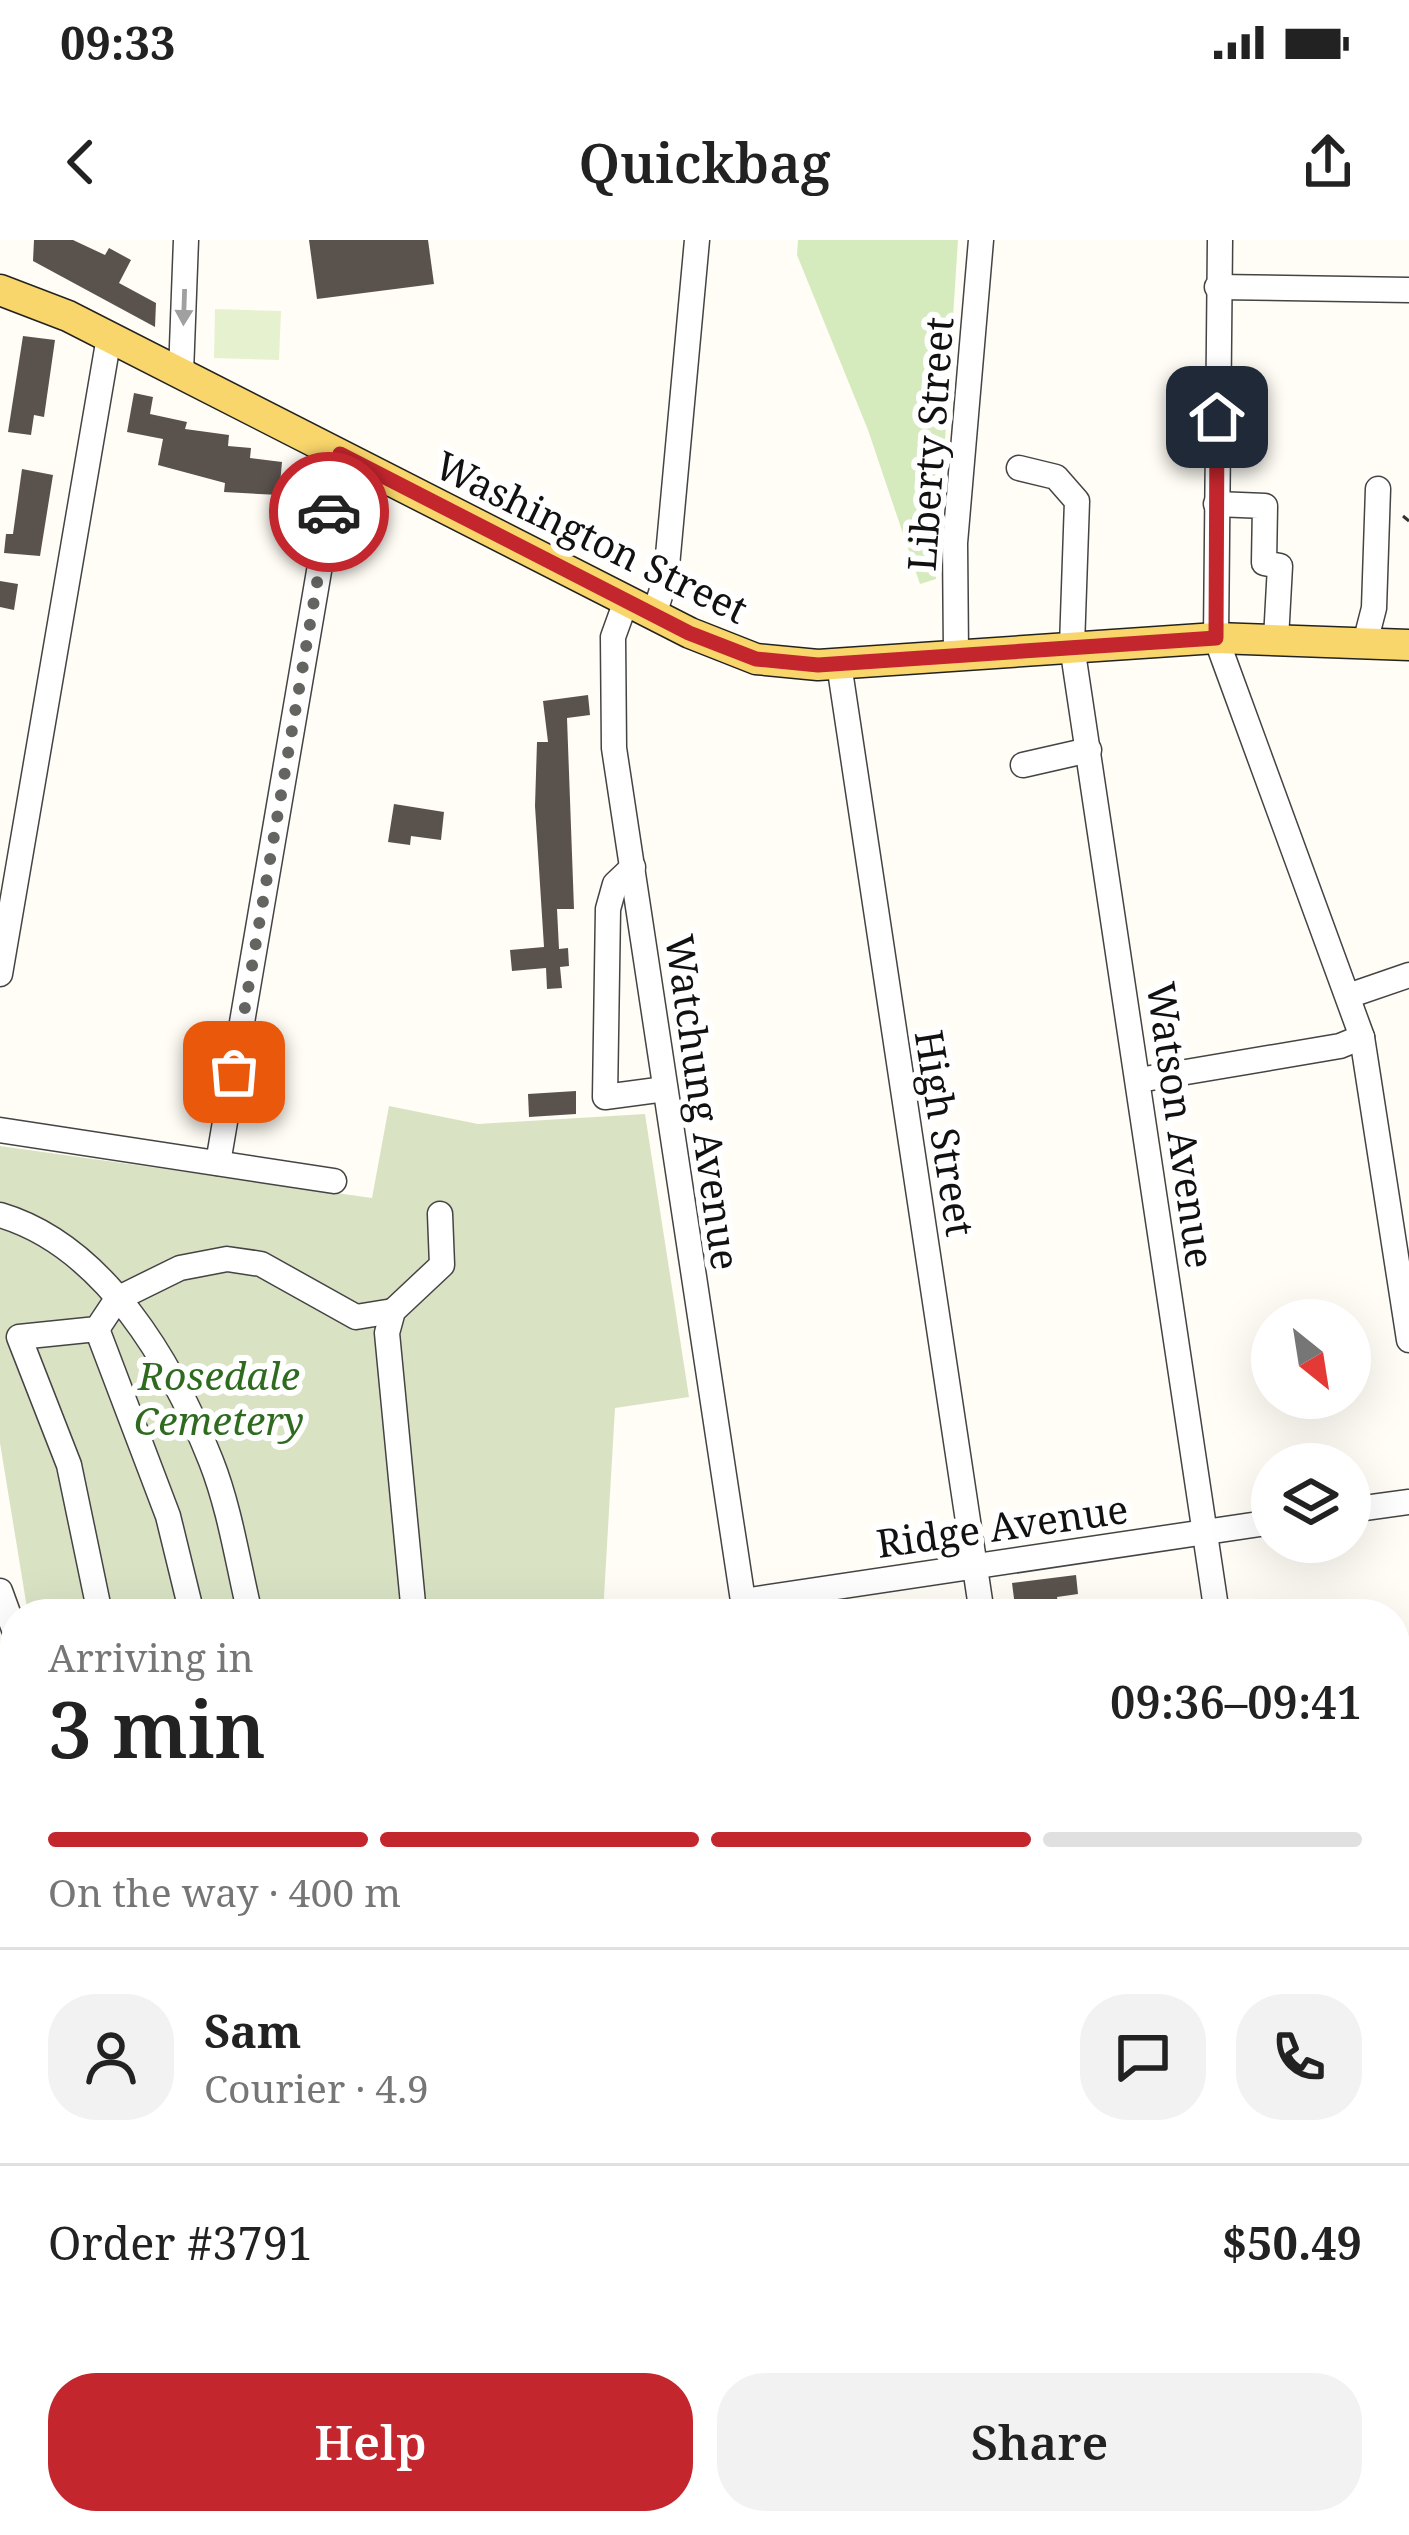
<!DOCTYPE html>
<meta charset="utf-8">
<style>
:root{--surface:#fff;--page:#f2f2f2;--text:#222;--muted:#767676;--line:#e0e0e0;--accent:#c4262e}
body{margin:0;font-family:"Noto Serif",serif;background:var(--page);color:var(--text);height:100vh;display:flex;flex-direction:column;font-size:45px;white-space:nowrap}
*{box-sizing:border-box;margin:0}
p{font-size:39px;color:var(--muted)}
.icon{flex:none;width:66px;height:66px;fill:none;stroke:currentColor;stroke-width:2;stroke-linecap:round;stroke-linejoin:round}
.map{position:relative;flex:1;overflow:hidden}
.panel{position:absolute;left:0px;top:1359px;width:1410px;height:936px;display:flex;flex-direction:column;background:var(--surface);border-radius:48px 48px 0 0;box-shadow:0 12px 48px #0002}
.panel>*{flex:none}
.needle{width:78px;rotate:150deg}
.buttons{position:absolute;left:1251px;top:1059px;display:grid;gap:24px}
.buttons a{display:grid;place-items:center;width:120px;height:120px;border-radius:50%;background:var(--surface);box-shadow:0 12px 48px #0002;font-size:60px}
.pin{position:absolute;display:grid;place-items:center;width:102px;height:102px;color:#fff;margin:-51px;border-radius:24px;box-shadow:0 6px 18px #0006}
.courier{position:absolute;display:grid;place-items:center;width:120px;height:120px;margin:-60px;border:9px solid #c4262e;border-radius:50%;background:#fff;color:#222;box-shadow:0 3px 15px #0007}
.summary em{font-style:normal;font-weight:600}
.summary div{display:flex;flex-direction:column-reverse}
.summary{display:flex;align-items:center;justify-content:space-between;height:204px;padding:0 48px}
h1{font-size:78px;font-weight:600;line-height:90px}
.bar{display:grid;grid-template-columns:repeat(4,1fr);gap:18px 12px;align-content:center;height:144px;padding:0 48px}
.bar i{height:15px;border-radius:9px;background:var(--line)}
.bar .selected{background:var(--accent)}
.bar p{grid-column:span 4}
.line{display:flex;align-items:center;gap:30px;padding:0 48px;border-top:3px solid var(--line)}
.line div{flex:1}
.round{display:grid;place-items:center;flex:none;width:126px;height:126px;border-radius:48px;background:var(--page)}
.button{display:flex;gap:24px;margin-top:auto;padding:24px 48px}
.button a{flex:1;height:138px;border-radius:48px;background:var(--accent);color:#fff;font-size:48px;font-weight:600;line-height:138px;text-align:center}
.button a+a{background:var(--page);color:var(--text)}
.status{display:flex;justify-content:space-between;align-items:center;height:84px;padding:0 60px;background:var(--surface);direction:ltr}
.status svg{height:33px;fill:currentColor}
header{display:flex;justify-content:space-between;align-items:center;height:156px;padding:0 48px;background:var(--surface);font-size:54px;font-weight:600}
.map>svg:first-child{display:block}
.green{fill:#d5ebbd}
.cemetery{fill:#d9e3c4}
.pitch{fill:#e6f2cf}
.building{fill:#5a524d}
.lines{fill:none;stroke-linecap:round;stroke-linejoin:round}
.minor-casing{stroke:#444;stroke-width:27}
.major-casing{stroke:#222;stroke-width:33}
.path{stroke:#333;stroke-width:3;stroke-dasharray:12 6;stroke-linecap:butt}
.minor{stroke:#fff;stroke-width:24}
.major{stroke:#f9d66b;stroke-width:30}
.oneway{fill:#a0a0a0}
.done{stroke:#646461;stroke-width:12;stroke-dasharray:0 21.6}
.route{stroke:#c4262e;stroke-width:15}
.labels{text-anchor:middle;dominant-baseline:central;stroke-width:12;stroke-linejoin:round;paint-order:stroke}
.street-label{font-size:39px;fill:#111;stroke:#fff}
.park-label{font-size:39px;font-style:italic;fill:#2f6b1f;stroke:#fff}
</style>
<div class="status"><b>09:33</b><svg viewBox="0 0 49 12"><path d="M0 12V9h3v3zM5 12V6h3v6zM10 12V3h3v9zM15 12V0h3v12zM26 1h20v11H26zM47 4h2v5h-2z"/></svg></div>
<header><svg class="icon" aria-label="back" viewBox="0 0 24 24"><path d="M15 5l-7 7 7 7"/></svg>Quickbag<svg class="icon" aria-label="share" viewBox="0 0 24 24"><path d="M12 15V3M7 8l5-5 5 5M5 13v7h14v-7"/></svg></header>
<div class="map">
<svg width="1409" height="2295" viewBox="0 0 1409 2295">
<rect width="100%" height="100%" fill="#fffdf5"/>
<path class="green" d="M798,0H958L936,339L920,344L868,190L797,15Z"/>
<g class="cemetery">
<path d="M389,866L478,884L645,874L689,1157L615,1168L603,1374H28L0,1203V906L372,958Z"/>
<path d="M15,1435V2280H711L714,2295H0V1442Z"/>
</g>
<path class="pitch" d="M215,69L281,71L279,120L214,118Z"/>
<g class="building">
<path d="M34,0H73L105,15L109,8L131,20L119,43L156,63L155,87L33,21Z"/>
<path d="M309,0H428L434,44L317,59Z"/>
<path d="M23,96L55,100L44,177L34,175L31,195L8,192Z"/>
<path d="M134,153L153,157L150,174L187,182L185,189L229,195L228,206L251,208L250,218L282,222L279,255L224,252L225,243L158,225L163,199L127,192Z"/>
<path d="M22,229L53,235L40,316L4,313L6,294H13Z"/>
<path d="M0,341L18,344L14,370L0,367Z"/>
<path d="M588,455L590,475L567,478L574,669H557L559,709L568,708L569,726L560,727L562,748L547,749L546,728L512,731L510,710L544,707L535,566L537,502H548L543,461Z"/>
<path d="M394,564L444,572L441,600L411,596L410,605L388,602Z"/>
<path d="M576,851V874L529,877L528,854Z"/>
<path d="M1076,1335L1078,1354L1057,1357L1060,1374H1016L1012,1343Z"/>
</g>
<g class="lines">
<defs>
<g id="minor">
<path d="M1220,0L1216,398L1362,797L1409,1100"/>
<path d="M1217,47L1409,50"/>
<path d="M181,133L186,0"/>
<path d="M1019,228L1056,237L1077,261L1072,406L1217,1374"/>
<path d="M1216,264L1265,266L1264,323L1280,326L1276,399"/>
<path d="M626,361L613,397L614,508L745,1374"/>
<path d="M654,375L666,337L697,0"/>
<path d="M1365,403L1374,368L1378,249"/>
<path d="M956,414L955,303L981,0"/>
<path d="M839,424L982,1374"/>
<path d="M1023,525L1089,510"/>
<path d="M633,627L615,644L608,669L605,857L665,849"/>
<path d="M0,734L109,97"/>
<path d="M1348,756L1409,735"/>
<path d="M1139,840L1340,806L1362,797"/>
<path d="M0,890L334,941"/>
<path d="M218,923L339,214"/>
<path d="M0,975C105,1006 173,1125 211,1221C230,1269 238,1324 250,1374"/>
<path d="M97,1089L168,1276L192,1374"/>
<path d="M1350,1270L1409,1262"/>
<path d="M0,1351L15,1392"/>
<path d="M743,1361L1272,1282"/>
<path d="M100,1374L69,1225L19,1097L97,1089L117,1059L180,1028L227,1019L261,1024L356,1077L393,1071"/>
<path d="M414,1374L387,1093L393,1071L442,1025L440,974"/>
<path d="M0,1435L15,1421"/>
<path d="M0,1474L15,1468"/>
<path d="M15,1530L2,1533L15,1615"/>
<path d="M0,1735L15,1734"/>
<path d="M0,1930L15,1908"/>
<path d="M1395,2189L1409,2187"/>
<path d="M879,2280L882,2295"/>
<path d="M1122,2280L1124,2295"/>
<path d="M1353,2280L1355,2295"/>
<path d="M0,2286L37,2295"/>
<path d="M158,2295L168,2280"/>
<path d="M229,2295L240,2280"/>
<path d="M284,2295L297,2280"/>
<path d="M548,2295L554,2280"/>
<path d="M623,2295L624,2280"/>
</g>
<path id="major" d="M0,50L68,76L690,393L756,419L818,425L1216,398L1409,405"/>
</defs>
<use href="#minor" class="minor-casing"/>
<use href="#major" class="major-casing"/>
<path class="path" d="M1403,276L1409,281"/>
<use href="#minor" class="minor"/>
<use href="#major" class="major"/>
</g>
<defs><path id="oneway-solid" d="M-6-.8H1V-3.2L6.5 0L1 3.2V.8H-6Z" transform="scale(3)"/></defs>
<use class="oneway" href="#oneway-solid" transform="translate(184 67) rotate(92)"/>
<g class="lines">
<path class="done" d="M234,832L329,272"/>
<path class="route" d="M329,272L340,214L689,393L756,419L818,425L1216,398L1217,177"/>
</g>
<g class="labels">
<g class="street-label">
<text transform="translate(929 204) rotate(-86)">Liberty Street</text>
<text transform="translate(592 296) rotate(26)">Washington Street</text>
<text transform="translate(704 862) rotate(82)">Watchung Avenue</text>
<text transform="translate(1182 885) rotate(82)">Watson Avenue</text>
<text transform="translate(946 893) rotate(81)">High Street</text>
<text transform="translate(1002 1285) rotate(-8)">Ridge Avenue</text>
</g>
<g class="park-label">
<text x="219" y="1134">Rosedale<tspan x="219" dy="45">Cemetery</tspan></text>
</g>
</g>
</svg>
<div class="buttons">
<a><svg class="needle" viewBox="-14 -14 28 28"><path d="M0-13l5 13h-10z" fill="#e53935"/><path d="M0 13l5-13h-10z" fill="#767676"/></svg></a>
<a><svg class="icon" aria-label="layers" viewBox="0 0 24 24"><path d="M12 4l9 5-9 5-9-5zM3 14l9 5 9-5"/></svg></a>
</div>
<div class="pin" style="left:234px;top:832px;background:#ea580c"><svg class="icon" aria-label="bag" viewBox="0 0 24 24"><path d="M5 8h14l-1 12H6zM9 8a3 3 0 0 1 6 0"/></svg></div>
<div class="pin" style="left:1217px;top:177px;background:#1f2937"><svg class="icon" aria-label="home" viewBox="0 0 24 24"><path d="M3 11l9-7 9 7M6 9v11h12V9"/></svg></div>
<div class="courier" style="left:329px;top:272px"><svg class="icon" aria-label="car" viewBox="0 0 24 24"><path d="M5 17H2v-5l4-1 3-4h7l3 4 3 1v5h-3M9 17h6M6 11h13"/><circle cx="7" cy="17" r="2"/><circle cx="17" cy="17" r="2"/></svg></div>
<section class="panel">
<div class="summary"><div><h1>3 min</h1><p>Arriving in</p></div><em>09:36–09:41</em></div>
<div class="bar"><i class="selected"></i><i class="selected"></i><i class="selected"></i><i></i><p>On the way · 400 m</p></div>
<div class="line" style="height:216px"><a class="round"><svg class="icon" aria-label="person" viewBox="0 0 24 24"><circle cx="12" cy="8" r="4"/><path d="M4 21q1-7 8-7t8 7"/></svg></a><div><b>Sam</b><p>Courier · 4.9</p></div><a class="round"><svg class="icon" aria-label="chat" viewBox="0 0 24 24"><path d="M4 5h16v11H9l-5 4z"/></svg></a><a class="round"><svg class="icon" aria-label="phone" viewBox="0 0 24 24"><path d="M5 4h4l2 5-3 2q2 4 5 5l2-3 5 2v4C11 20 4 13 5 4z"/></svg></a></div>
<div class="line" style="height:156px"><div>Order #3791</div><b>$50.49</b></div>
<div class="button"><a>Help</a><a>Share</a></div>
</section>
</div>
